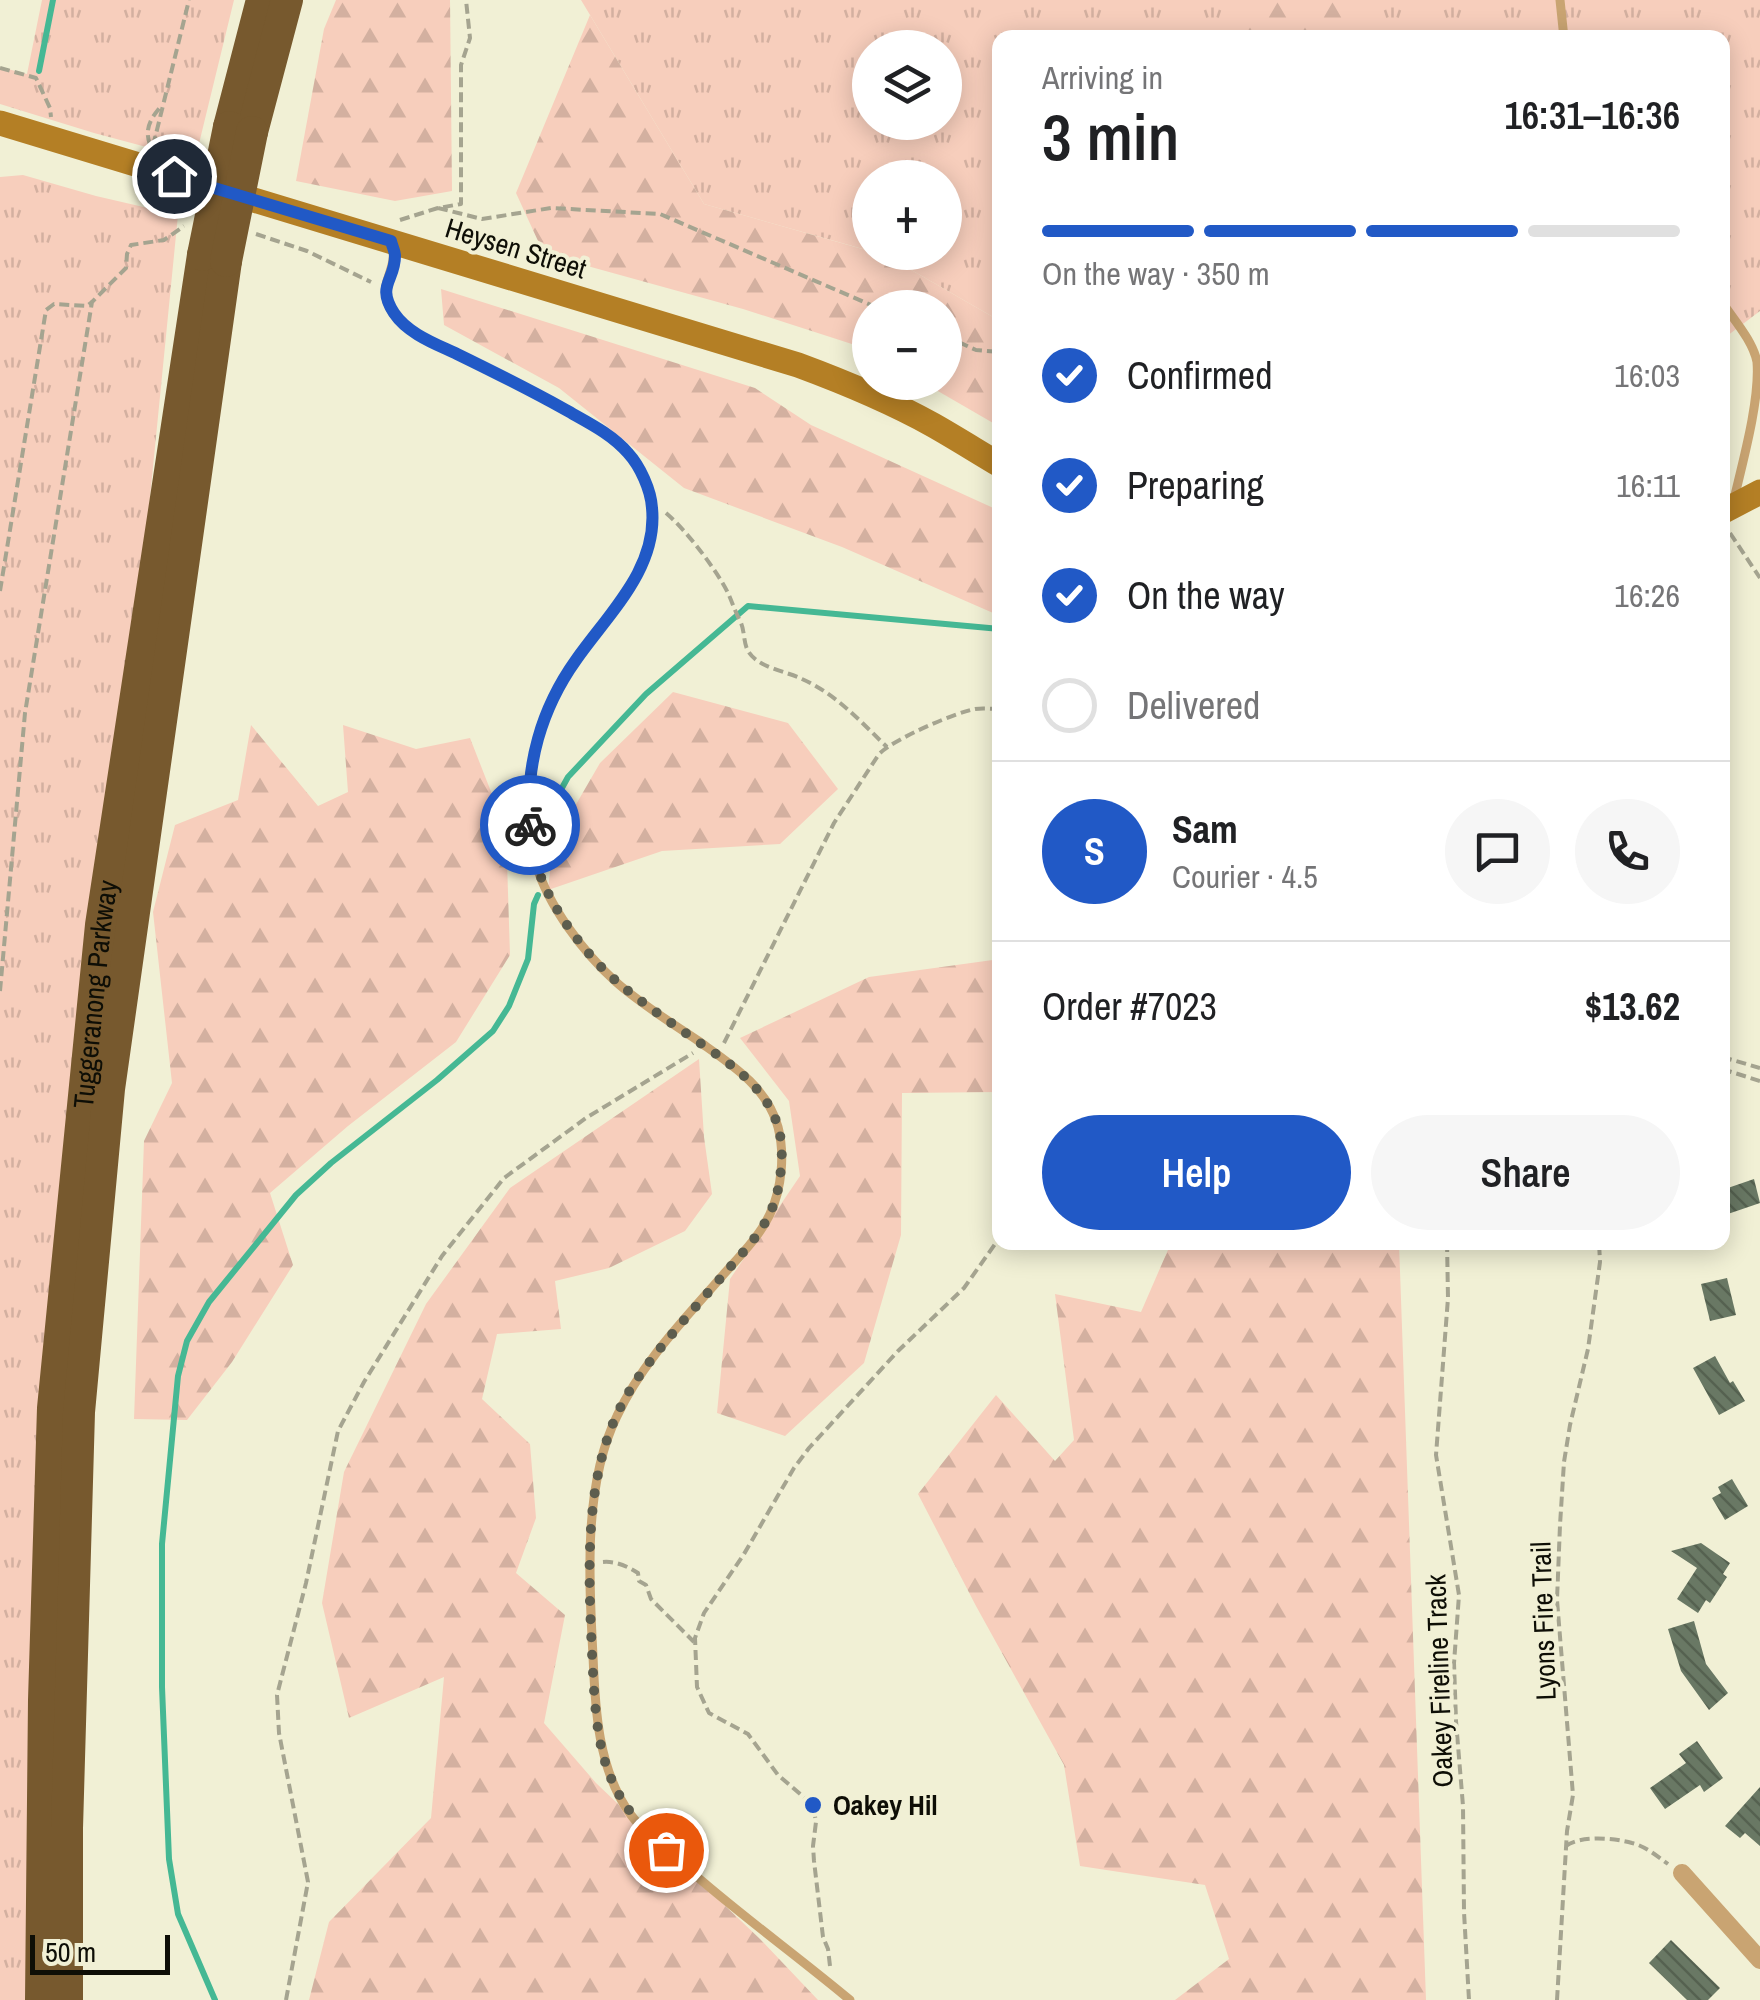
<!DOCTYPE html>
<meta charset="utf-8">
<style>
:root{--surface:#fff;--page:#f6f6f6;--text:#202124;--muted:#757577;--line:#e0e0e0;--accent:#2159c6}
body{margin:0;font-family:"Archivo Narrow",sans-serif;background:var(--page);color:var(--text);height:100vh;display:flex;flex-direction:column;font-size:38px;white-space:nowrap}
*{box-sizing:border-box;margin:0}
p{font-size:32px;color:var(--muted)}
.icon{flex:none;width:55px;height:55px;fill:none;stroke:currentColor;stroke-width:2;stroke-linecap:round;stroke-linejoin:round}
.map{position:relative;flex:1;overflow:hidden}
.side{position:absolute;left:992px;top:30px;width:738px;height:1220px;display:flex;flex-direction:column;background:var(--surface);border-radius:20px;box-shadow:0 5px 25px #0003}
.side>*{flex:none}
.controls{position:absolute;left:852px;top:30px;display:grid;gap:20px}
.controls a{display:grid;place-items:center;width:110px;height:110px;border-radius:50%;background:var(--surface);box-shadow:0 5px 25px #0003;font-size:50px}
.scale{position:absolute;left:30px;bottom:25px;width:140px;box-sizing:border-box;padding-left:10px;border:5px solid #0e0e06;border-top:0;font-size:28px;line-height:35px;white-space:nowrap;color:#0e0e06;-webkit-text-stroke:8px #f1f0d5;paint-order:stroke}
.pin{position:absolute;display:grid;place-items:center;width:85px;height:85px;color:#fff;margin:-42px;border:5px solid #fff;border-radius:50%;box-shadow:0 2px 10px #0007}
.courier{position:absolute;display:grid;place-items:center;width:100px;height:100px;margin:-50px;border:8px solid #2159c6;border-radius:50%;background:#fff;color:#222;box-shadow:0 2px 12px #0007}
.head em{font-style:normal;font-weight:600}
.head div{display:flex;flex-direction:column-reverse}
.head{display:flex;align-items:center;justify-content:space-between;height:170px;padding:0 50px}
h1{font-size:65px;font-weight:600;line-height:75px}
.bar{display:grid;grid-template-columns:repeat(4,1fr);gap:15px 10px;align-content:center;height:120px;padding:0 50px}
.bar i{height:12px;border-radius:8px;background:var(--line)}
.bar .on{background:var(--accent)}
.bar p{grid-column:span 4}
.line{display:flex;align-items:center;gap:25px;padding:0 50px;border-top:2px solid var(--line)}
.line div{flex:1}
.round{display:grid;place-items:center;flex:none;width:105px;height:105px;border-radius:52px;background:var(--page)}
ol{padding:0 50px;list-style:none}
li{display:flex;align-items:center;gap:30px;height:110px}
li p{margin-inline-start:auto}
li .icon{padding:10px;border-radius:50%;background:var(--accent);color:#fff;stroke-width:4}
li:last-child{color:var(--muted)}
li i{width:55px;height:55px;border:5px solid var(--line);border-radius:50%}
.button{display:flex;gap:20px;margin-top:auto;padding:20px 50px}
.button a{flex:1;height:115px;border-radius:60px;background:var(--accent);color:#fff;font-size:40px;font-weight:600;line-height:115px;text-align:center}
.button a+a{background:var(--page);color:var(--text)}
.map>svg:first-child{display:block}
.grass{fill:url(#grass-tufts);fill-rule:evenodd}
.forest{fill:url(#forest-firs)}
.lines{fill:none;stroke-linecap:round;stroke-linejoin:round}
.stream{stroke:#45b894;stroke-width:6}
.building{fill:url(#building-back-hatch)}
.path{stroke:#a5a490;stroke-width:4;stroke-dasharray:10 5;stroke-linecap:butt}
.service{stroke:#c9a472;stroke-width:9}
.minor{stroke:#c9a472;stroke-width:18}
.secondary{stroke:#b47f25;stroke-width:25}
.motorway{stroke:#77592e;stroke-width:32}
.motorway-bridge{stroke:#77592e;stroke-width:32}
.done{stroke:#5d5d4e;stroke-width:10;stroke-dasharray:0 18}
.route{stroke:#2159c6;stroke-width:12}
.poi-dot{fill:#2159c6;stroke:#f1f0d5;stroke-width:4}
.labels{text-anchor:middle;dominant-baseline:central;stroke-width:8;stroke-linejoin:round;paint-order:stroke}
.street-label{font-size:28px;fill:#0e0e06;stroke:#f1f0d5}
.poi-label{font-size:28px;font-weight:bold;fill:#0e0e06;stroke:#f1f0d5;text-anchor:start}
</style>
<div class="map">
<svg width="1760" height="2000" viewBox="0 0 1760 2000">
<defs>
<pattern id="grass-tufts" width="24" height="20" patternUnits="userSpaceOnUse" patternTransform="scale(2.5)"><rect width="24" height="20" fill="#f7cebc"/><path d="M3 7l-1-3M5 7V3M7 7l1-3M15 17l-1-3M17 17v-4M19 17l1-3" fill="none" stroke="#d3b0a0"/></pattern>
<pattern id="forest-firs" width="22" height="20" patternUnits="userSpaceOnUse" patternTransform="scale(2.5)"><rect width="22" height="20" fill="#f7cebc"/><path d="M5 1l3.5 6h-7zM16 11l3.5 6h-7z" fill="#d3b0a0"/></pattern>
<pattern id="building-back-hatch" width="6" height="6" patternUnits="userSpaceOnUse" patternTransform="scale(2.5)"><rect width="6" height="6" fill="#697864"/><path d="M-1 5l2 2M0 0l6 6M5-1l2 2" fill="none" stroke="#556150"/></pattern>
</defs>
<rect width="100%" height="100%" fill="#f1f0d5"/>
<g class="grass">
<path d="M42,0H234L195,160L94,133L0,104V67L27,74Z"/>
<path d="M581,0H1760V311L1723,339L1722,38H1000V321L887,256L874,253L945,252V178H870V251L704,204ZM870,48H945V122H870Z"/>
<path d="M23,175L96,196L178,215L128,719L42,2000H0V177Z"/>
</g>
<g class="forest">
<path d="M336,0H450L452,191L395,201L296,181L324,29Z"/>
<path d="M1227,0H1350L1336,37L1252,38Z"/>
<path d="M590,15L704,204L887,256L1000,321V427L924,383L945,382V308H870V352L858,346L743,309L544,254L516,193Z"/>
<path d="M441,289L755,388L811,425L1000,511V616L842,547L684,488L559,388L444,325Z"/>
<path d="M673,692L788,723L838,789L780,844L662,851L548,890L553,844L600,763Z"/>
<path d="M251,725L318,806L348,792L343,725L416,749L470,738L506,830L510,955L456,1042L348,1126L270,1193L293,1265L232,1362L187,1420L134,1419L144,1141L172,1083L153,912L175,825L238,800Z"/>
<path d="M1000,959V1092L902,1093L901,1235L864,1363L785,1436L717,1413L730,1279L800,1176L789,1101L740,1038L869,977Z"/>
<path d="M699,1059L704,1137L712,1194L685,1231L609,1268L555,1281L561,1329L497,1334L482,1399L530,1444L536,1518L516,1573L565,1615L544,1723L596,1783L760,1939L818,2000H309L329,1922L431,1818L444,1677L349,1718L322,1603L344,1472L426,1304L510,1188Z"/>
<path d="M1171,1243H1399L1426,2000H1175L1229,1959L1205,1885L1080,1866L1064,1765L976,1606L918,1494L996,1395L1055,1461L1074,1440L1055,1294L1141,1312Z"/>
</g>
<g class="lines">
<g class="stream">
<path d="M39,71L53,0"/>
<path d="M541,826L568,777L646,694L748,606L1000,629"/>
<path d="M215,2000L178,1914L169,1859L162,1687V1544L178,1376L187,1341L209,1302L296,1195L331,1163L437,1080L493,1031L509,1006L528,959L534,904L538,895"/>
</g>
</g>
<g class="building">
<path d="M1754,1179L1760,1203L1722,1216V1190Z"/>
<path d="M1727,1278L1736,1315L1710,1321L1701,1284Z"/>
<path d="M1715,1356L1730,1383L1733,1381L1745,1401L1719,1415L1693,1368Z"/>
<path d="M1732,1479L1748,1506L1725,1520L1712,1498L1721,1493L1718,1487Z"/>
<path d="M1701,1543L1730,1563L1723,1574L1727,1577L1710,1603L1706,1600L1698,1613L1677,1599L1697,1568L1671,1551Z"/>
<path d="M1694,1621L1706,1664L1728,1693L1709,1710L1681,1671L1668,1629Z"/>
<path d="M1697,1741L1723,1778L1704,1792L1700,1785L1665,1809L1650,1788L1686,1763L1679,1754Z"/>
<path d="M1760,1787V1846L1745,1833L1740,1838L1725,1826Z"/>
<path d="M1671,1940L1720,1988L1708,2000H1687L1649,1963Z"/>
</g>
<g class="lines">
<g class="path">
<path d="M0,68L36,78L50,108L51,117"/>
<path d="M150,145C144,128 151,118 162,105"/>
<path d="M153,146L189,0"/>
<path d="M438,208L482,219L551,208L660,214L878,308"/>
<path d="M400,220L438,208L461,204V65L470,38L466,0"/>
<path d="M256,234L307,251L371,282"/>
<path d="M945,336L976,350L1000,352"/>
<path d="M666,513C686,530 716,569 728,593C732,602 735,611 740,621C745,630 743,642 748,651C758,668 786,671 802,679C836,694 860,721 887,747"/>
<path d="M1730,533L1760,578"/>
<path d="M0,591L46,310L54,304L87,306L92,302"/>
<path d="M0,991L25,713L92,302L126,268L127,254L131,245L164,240L184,226"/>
<path d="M724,1043L834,823L879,754C894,739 954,713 975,709C983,708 992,709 1000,709"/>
<path d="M1722,1057L1760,1068"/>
<path d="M1722,1069L1760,1081"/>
<path d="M1447,1242L1448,1298L1436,1455L1459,1595L1454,1663L1456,1721L1463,1806L1464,1912L1469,2000"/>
<path d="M603,1562C616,1561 627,1566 638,1573L639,1581L646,1585L651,1599L694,1642"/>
<path d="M1566,1846C1581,1835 1614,1838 1632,1843C1645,1846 1657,1856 1668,1864"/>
<path d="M830,1966L828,1949L823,1937L814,1861L813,1846L816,1822L813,1805L778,1775L748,1734L709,1713L697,1687L695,1638L704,1613L744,1554L794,1468L809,1448L898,1351L964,1288L1000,1237"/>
<path d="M286,2000L308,1882L279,1733L277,1695L306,1583L338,1431L364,1382L442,1256L504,1178L586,1118L693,1053"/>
<path d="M1557,2000L1567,1831L1573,1795L1557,1600L1560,1525L1564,1462L1570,1425L1588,1349L1600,1262L1599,1242"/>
</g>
<g class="service">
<path d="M1560,0L1564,38"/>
<path d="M392,245C398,266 382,280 386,298C393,328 429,340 453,352C489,370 526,388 562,407C584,420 607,432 625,450C638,463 647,482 651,499C666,563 605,615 573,663C549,701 532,742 530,787C528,812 529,840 536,864C548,906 584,953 616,982C641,1004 670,1022 697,1040C729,1063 767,1086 778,1127C785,1154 782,1188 770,1214C759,1237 740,1256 723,1275C685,1319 642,1362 617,1416C583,1485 589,1580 593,1656C595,1708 598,1771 631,1815C646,1835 668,1851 687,1868C739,1914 796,1955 850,2000"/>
<path d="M1722,302C1734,320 1753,341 1757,362C1760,400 1743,461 1734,499"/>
</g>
<path class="minor" d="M1682,1873L1760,1960"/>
<g class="secondary">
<path d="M0,123L798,365C844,382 890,401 933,425C956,438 978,452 1000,465"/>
<path d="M1722,512L1760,492"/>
</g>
<g class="motorway">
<path d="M229,127L262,0"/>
<path d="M252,132L287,0"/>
<path id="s1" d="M41,2000L44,1700L53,1408L101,925L203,255"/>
<path d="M67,2000V1828L79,1412L109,1089L226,261"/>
</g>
<g class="motorway-bridge">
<path d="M203,255L229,127"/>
<path d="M226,261L252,132"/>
</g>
</g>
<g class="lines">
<path class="done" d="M530,825C532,837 533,851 536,862C547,904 587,958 621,985C646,1006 673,1024 700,1043C746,1074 788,1105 781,1167C780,1183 777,1197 771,1211C761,1234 742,1253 726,1272C695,1308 662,1343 635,1382C623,1401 612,1422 606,1443C585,1509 589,1585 592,1653C594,1690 595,1730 606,1765C618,1801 639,1826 666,1850"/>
<path class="route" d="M174,176L391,241C392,246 395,251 395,256C395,281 376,285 394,313C408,334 436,344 457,354C494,372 530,390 566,410C587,422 612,434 628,453C640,466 651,490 652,508C658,569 608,614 576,660C541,709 525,766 530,825"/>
</g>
<circle class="poi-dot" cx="813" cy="1805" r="10"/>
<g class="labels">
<g class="street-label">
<text transform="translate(516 248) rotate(17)">Heysen Street</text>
<text stroke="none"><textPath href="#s1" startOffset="1008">Tuggeranong Parkway</textPath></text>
<text transform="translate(1543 1621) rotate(-92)">Lyons Fire Trail</text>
<text transform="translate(1439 1681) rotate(-92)">Oakey Fireline Track</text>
</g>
<g class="poi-label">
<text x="833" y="1805">Oakey Hil</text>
</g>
</g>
</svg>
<div class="controls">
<a><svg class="icon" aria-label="layers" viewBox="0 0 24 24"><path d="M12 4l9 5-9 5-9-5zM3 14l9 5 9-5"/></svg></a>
<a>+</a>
<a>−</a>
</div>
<div class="scale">50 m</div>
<div class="pin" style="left:666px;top:1850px;background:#ea580c"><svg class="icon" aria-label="bag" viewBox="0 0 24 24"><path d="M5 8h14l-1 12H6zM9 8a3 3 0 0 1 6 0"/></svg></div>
<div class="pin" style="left:174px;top:176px;background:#1f2937"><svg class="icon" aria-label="home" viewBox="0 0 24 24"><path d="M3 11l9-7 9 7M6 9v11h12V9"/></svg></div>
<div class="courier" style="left:530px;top:825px"><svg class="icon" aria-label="bike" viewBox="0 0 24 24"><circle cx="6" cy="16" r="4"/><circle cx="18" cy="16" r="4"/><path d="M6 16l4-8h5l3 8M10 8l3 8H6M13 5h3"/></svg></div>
<section class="side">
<div class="head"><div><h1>3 min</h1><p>Arriving in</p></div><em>16:31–16:36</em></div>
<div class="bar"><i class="on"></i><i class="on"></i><i class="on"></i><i></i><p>On the way · 350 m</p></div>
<ol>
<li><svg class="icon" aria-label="check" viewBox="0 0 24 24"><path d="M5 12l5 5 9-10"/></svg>Confirmed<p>16:03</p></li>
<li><svg class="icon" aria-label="check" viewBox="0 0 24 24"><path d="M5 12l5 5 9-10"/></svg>Preparing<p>16:11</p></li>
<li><svg class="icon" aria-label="check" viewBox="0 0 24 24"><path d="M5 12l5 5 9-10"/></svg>On the way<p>16:26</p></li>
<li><i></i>Delivered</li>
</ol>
<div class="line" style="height:180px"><b class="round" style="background:var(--accent);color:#fff">S</b><div><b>Sam</b><p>Courier · 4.5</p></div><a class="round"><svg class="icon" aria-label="chat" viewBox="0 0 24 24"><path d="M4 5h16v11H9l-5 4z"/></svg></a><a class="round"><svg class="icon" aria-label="phone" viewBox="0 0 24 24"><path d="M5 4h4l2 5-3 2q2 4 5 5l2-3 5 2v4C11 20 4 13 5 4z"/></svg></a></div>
<div class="line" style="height:130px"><div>Order #7023</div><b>$13.62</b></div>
<div class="button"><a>Help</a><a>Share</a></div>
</section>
</div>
